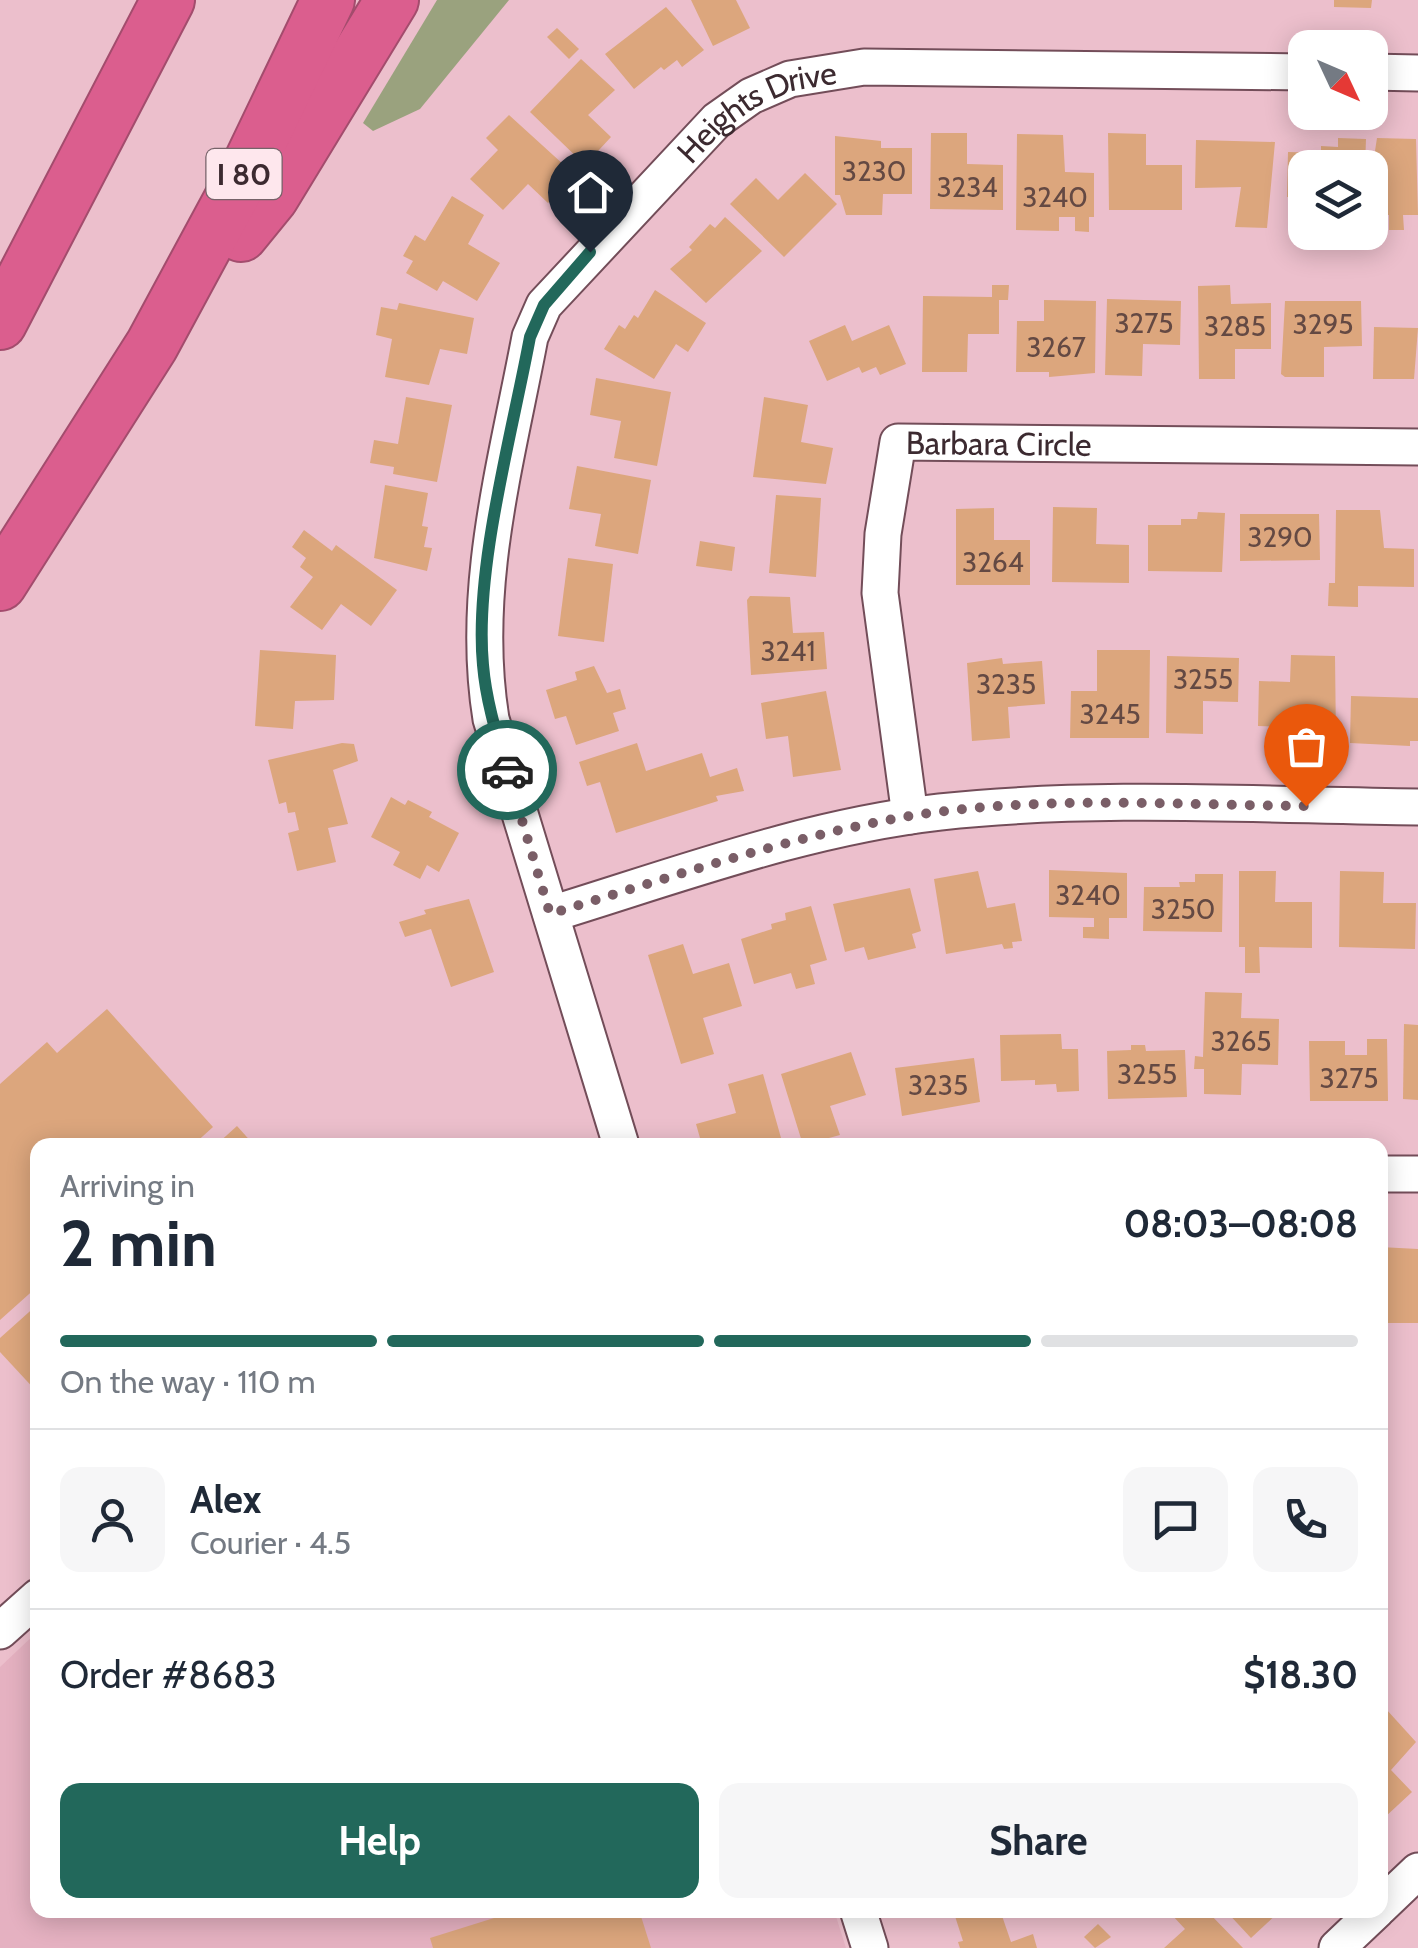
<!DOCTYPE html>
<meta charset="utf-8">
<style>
:root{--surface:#fff;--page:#f6f6f7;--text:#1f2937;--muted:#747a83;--line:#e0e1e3;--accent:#22685b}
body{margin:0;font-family:Cabin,sans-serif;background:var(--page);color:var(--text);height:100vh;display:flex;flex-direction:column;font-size:38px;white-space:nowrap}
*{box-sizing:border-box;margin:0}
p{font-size:32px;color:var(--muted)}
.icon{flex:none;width:55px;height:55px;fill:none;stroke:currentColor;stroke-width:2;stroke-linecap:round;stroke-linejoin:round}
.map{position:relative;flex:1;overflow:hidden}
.sheet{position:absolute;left:30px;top:1138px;width:1358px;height:780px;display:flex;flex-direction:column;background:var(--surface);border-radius:20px;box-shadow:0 5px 25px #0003}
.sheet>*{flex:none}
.needle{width:65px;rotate:134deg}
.fabs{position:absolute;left:1288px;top:30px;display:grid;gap:20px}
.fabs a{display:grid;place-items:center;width:100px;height:100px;border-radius:20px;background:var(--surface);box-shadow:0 5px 25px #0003;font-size:50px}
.pin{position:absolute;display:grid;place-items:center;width:85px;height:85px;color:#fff;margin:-102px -42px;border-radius:50% 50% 50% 0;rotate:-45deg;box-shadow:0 0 10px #0007}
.pin .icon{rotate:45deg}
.courier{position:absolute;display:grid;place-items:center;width:100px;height:100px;margin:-50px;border:8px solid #22685b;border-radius:50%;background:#fff;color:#222;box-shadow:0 2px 12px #0007}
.overview em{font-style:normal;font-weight:800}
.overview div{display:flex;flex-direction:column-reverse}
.overview{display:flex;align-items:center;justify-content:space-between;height:170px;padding:0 30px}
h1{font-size:65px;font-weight:800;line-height:75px}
.bar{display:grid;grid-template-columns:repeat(4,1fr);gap:15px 10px;align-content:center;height:120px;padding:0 30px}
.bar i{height:12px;border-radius:8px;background:var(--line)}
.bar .selected{background:var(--accent)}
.bar p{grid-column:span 4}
.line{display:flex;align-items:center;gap:25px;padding:0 30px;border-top:2px solid var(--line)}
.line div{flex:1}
.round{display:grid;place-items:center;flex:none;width:105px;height:105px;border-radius:20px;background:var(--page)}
.action{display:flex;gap:20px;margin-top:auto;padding:20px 30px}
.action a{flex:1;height:115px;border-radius:20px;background:var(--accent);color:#fff;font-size:40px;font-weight:800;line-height:115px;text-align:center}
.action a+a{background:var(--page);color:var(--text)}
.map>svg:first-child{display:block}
.built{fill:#e5b1c1}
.green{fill:#9aa27e}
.building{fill:#dca67d}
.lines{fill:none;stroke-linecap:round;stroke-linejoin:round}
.minor-casing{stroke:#734d59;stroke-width:39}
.highway-casing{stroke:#a34c6d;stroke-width:56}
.minor{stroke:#fff;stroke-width:35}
.highway{stroke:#db5e8e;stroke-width:52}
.done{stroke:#7a5e67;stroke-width:10;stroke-dasharray:0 18}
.route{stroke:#22685b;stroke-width:12}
.labels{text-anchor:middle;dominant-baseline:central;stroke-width:10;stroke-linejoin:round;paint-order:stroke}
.number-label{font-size:28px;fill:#644943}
.shield{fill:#fee7ed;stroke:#766369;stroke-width:2.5}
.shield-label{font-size:30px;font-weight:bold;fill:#3c2a30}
.street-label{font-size:32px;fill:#3c2a30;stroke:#fee7ed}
</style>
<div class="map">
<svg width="1418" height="1948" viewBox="0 0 1418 1948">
<rect width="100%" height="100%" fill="#ecbfcc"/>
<path class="built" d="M37,1632L38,1910H834L846,1948H0V1667Z"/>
<path class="green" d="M437,0H509L420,109L373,131L363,123Z"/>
<g class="building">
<path d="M691,0H736L750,28L713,46Z"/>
<path d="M1334,0H1372L1371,8L1334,7Z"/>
<path d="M666,7L704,50L682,67L677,60L664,70L661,67L634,89L605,54Z"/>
<path d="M557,28L579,49L569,59L547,37Z"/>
<path d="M581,59L615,90L588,115L611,137L585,165L530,112Z"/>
<path d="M509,115L575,175L548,203L528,184L503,210L470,179L498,150L486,138Z"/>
<path d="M931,133H967V164L1003,165V210L930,209Z"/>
<path d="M1108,133L1146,134V165H1182V210H1109Z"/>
<path d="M1017,134L1063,135L1065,172L1094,173V217H1089V232L1075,231V217H1059V231L1016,230Z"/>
<path d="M835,136L881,141V148H912V194H883L882,215H846L840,195H835Z"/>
<path d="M1338,138L1366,139L1365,168H1305V198L1287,197L1288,152L1321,153V146L1338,147Z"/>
<path d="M1377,138L1416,139L1418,215H1403L1404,230H1389V215H1377L1378,164H1373Z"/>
<path d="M1196,140L1275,142L1267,228L1235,227L1241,187L1195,188Z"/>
<path d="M805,173L837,204L784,257L730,204L756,178L778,200Z"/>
<path d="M452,196L484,215L468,244L500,263L477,301L443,281L437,291L406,273L413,261L403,256L415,235L425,241Z"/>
<path d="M725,217L762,251L706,303L670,269L692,250L689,247L710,224L715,228Z"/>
<path d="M992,285H1009L1008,300H999V334H968L967,372H922L923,296L992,297Z"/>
<path d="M1230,285L1231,304L1271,303V349H1235V379H1199L1198,286Z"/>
<path d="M655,290L706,323L688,352L676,344L654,379L604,349L619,325L625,329L634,315L638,318Z"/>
<path d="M1107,299L1181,301L1180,345L1143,344L1142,376L1105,375Z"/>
<path d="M1044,300L1096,301L1095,373L1049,377V372H1016L1017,321H1044Z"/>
<path d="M1285,301H1361L1362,346L1324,347V377H1285L1281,374Z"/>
<path d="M399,303L474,318L467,354L440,349L429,385L385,377L392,339L376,335L381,307L397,310Z"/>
<path d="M845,325L852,341L889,325L906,364L880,375L876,367L862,373L859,367L827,381L809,341Z"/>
<path d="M1374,327L1418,328L1414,379H1373Z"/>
<path d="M596,378L671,392L657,466L614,458L621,421L590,415Z"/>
<path d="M406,397L452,405L437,482L393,474L394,467L370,463L374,440L398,444Z"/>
<path d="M764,397L808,405L801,442L833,448L826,484L753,477Z"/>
<path d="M577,466L651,480L638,554L595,546L601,514L569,509Z"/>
<path d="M385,485L428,493L422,526L428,527L424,547L432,548L427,571L374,558Z"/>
<path d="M776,495L821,498L816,577L769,573Z"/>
<path d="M1053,507L1097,508L1096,544L1129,545V583L1052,582Z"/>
<path d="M994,508V540H1030V585H956V509Z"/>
<path d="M1336,510H1380L1384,548L1414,549V587L1358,586V607L1328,606L1329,583H1335Z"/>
<path d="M1198,512L1225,513L1222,572L1148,571V525H1181V519H1197Z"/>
<path d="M1240,514H1319L1320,560L1240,561Z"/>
<path d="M304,530L332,551L336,545L397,590L371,626L341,604L322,630L290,607L313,577L300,567L306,558L292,547Z"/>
<path d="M700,541L735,547L732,571L696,566Z"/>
<path d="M568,558L613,564L604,642L558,636Z"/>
<path d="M750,596L790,597L793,633L824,632L827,669L751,675L747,600Z"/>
<path d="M260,650L336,655L334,700L295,701L293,729L255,726Z"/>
<path d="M1097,650H1150L1149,738H1070L1071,691H1097Z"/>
<path d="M1291,655L1335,656L1336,740H1313V732H1293V727L1258,726L1259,681L1290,682Z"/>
<path d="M1167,656L1239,658L1238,702L1203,701V734L1166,733Z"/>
<path d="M1002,658L1003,664L1042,661L1045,704L1008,707L1010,738L972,741L967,663Z"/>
<path d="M594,666L607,693L620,689L626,709L613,713L619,731L576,745L566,716L555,719L546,690L577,680L575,672Z"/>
<path d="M826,691L841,770L793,777L788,736L766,739L761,703Z"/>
<path d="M1351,696L1418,698V741H1410V746L1350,743Z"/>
<path d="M342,743L354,744L358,761L333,770L348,824L328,828L336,862L297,871L288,833L299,830L295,812L288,813L286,802L279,804L268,760Z"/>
<path d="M637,743L646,771L702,753L710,777L737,768L744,791L716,796L718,801L616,833L600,782L587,786L579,762Z"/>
<path d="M391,797L405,805L408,800L432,812L429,817L459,833L439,872L427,865L420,879L393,865L400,852L371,837Z"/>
<path d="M1049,870L1127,873V918H1109V939L1083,938V927H1094V918L1049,917Z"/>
<path d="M978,871L987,908L1015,903L1022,941L1012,942L1013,948L1004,949L1002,944L946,954L934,879Z"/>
<path d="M1239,871H1276L1275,902H1312V948L1259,947L1260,973H1245V947H1239Z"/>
<path d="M1340,871L1384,872L1383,903H1416L1415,949L1339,947Z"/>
<path d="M1195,874H1223L1222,932L1143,931L1144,887H1180L1179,882H1195Z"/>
<path d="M910,888L921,931L912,934L916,948L868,960L864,947L845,952L833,904Z"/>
<path d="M469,899L494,972L451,987L431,929L405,937L399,922L426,914L424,910Z"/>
<path d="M811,906L827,960L810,965L815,984L796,989L791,973L754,984L741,939L772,929L771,924L786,920L785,913Z"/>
<path d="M683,944L693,974L729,963L742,1006L703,1018L714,1054L681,1064L648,955Z"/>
<path d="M1205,992L1242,993L1241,1018L1279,1019L1278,1065L1242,1064L1241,1095L1204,1094V1069H1194L1195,1056L1203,1057Z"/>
<path d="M107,1009L213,1127L193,1145H38V1286L0,1320V1084L47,1042L57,1053Z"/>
<path d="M1404,1024L1418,1025V1100L1403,1099Z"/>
<path d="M1061,1034L1062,1049H1078L1079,1091L1057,1092L1056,1084L1035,1085V1080L1001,1081L1000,1035Z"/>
<path d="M1367,1039H1387L1388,1101H1310L1309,1041H1345V1055H1367Z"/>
<path d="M1131,1045H1145L1146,1051L1185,1050L1187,1097L1108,1099L1107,1051L1131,1050Z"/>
<path d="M851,1052L866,1095L830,1106L840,1135L803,1145L781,1074Z"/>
<path d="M974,1058L980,1102L902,1116L895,1068Z"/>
<path d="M763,1074L783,1145H702L696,1124L736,1113L728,1084Z"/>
<path d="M237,1126L254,1145H216Z"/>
<path d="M1380,1247L1418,1249V1323H1380Z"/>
<path d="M38,1304V1393L0,1352V1338Z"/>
<path d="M1386,1709L1416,1742L1391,1770L1412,1792L1384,1818L1380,1814V1715Z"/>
<path d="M520,1910H639L651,1948H433L430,1938Z"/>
<path d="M953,1910H1000L1011,1942L1033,1934L1037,1948H960L958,1942L963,1941Z"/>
<path d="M1178,1910L1207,1911L1243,1948H1164L1185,1929L1172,1915Z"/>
<path d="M1225,1910H1281L1251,1938Z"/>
<path d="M1098,1924L1111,1937L1095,1948L1084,1937Z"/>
</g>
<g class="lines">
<defs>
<g id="minor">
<path d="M1370,72L1418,73"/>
<path id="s1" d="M910,816L880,593L883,534L898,442L1418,447"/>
<path d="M551,914C678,875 807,827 940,812C1097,795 1259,805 1418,807"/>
<path id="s2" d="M621,1145L491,719C470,590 506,464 530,337L544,305L717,120L751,96L790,79L864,67L1305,72"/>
<path d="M1380,1174H1418"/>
<path d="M0,1631L38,1597"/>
<path d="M1380,1907L1418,1871"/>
<path d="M858,1910L870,1948"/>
<path d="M1337,1948L1377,1910"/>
</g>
<g id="highway">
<path d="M241,235L272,197L392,0"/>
<path d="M0,323L168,0"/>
<path d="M0,584L152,345L247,169L328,0"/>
</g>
</defs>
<use href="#minor" class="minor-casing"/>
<use href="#highway" class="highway-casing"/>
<use href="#minor" class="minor"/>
<use href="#highway" class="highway"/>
</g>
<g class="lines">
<path class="done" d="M507,770L550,914C669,878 787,837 910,816C1040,795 1175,805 1306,806"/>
<path class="route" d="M507,770C497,736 486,701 483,665C474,570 512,434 530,337L544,305L590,252"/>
</g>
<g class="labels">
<g class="number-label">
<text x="874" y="171">3230</text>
<text x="967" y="187">3234</text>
<text x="1055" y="197">3240</text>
<text x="1144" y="323">3275</text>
<text x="1323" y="324">3295</text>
<text x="1235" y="326">3285</text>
<text x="1056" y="347">3267</text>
<text x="1280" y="537">3290</text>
<text x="993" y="562">3264</text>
<text x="788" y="651">3241</text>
<text x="1203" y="679">3255</text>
<text x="1006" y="684">3235</text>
<text x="1110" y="714">3245</text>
<text x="1088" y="895">3240</text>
<text x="1183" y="909">3250</text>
<text x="1241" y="1041">3265</text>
<text x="1147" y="1074">3255</text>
<text x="1349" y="1078">3275</text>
<text x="938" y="1085">3235</text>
</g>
<rect class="shield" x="206.5" y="149" width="75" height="50" rx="8"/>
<g class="shield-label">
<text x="244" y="174">I 80</text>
</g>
<g class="street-label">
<text stroke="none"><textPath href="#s2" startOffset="1160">Heights Drive</textPath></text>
<text stroke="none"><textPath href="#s1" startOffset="478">Barbara Circle</textPath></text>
</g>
</g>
</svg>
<div class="fabs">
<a><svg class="needle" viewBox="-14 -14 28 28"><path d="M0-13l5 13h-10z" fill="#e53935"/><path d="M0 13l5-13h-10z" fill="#747a83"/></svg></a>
<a><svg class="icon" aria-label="layers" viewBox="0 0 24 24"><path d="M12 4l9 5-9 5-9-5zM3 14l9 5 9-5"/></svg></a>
</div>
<div class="pin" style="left:1306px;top:806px;background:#ea580c"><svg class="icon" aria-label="bag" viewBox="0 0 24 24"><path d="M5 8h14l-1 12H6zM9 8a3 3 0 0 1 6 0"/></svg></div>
<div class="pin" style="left:590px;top:252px;background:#1f2937"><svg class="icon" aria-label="home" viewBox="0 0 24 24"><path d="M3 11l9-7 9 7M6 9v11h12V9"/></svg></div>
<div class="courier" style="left:507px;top:770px"><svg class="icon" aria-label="car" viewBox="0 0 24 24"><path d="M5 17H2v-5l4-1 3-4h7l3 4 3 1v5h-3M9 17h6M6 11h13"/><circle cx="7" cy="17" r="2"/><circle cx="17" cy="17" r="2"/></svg></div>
<section class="sheet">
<div class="overview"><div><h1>2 min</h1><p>Arriving in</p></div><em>08:03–08:08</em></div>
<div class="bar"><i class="selected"></i><i class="selected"></i><i class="selected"></i><i></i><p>On the way · 110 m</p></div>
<div class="line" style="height:180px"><a class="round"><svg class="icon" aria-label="person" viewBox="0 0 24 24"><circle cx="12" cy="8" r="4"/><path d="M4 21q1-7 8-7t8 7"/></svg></a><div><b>Alex</b><p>Courier · 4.5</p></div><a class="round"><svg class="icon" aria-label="chat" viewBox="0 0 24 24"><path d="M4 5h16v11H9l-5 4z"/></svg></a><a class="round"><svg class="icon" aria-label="phone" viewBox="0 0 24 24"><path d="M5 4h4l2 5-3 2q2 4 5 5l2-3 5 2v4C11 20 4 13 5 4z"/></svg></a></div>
<div class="line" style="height:130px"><div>Order #8683</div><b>$18.30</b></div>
<div class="action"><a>Help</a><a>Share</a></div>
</section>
</div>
